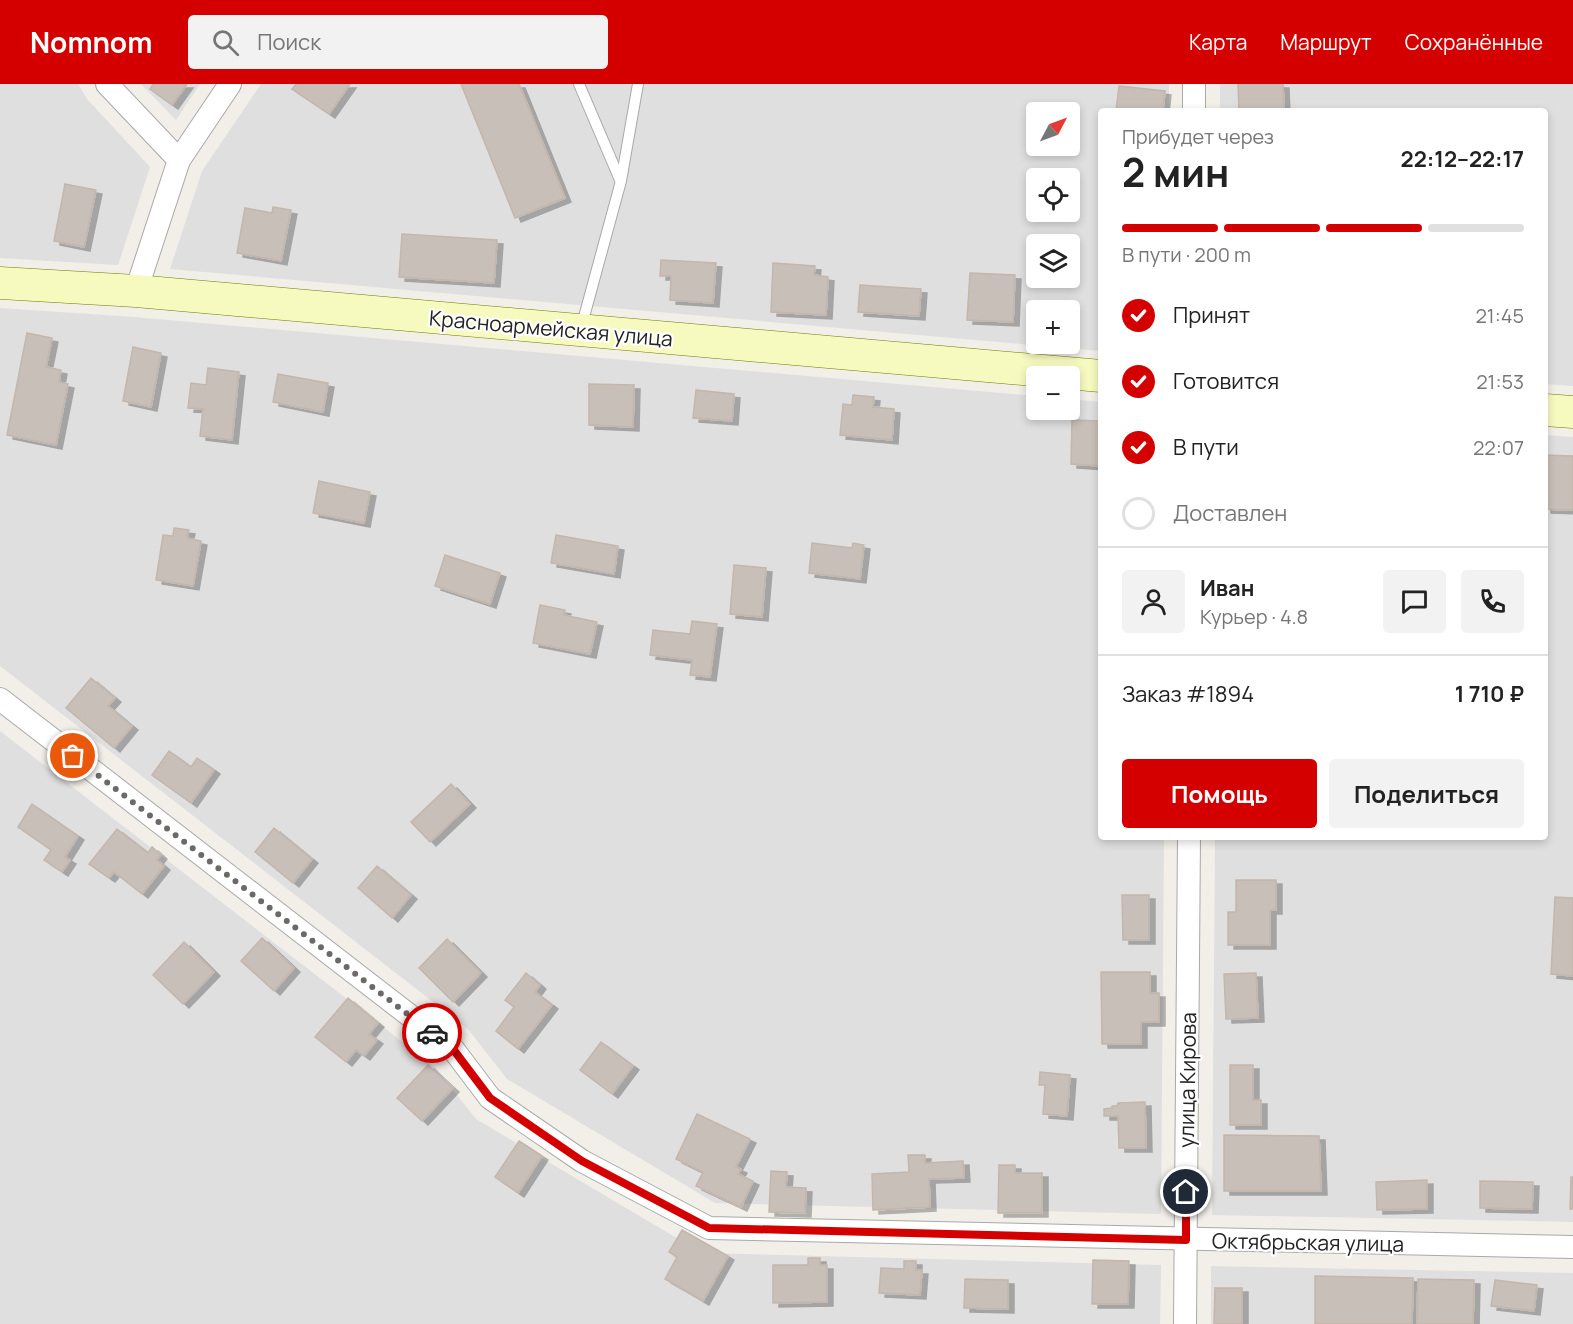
<!DOCTYPE html>
<html lang="ru">
<meta charset="utf-8">
<style>
:root{--surface:#fff;--page:#f2f2f2;--text:#222;--muted:#767676;--line:#e0e0e0;--accent:#d40000}
body{margin:0;font-family:Manrope,sans-serif;background:var(--page);color:var(--text);height:100vh;display:flex;flex-direction:column;font-size:22px;white-space:nowrap}
*{box-sizing:border-box;margin:0}
p{font-size:20px;color:var(--muted)}
.icon{flex:none;width:33px;height:33px;fill:none;stroke:currentColor;stroke-width:2;stroke-linecap:round;stroke-linejoin:round}
.map{position:relative;flex:1;overflow:hidden}
.drawer{position:absolute;left:1098px;top:24px;width:450px;height:732px;display:flex;flex-direction:column;background:var(--surface);border-radius:6px;box-shadow:0 3px 9px #0003}
.drawer>*{flex:none}
.needle{width:39px;rotate:49deg}
.controls{position:absolute;left:1026px;top:18px;display:grid;gap:12px}
.controls a{display:grid;place-items:center;width:54px;height:54px;border-radius:6px;background:var(--surface);box-shadow:0 3px 9px #0003;font-size:30px}
.pin{position:absolute;display:grid;place-items:center;width:51px;height:51px;color:#fff;margin:-26px;border:3px solid #fff;border-radius:50%;box-shadow:0 2px 6px #0007}
.courier{position:absolute;display:grid;place-items:center;width:60px;height:60px;margin:-30px;border:4px solid #d40000;border-radius:50%;background:#fff;color:#222;box-shadow:0 2px 8px #0007}
.head em{font-style:normal;font-weight:700}
.head div{display:flex;flex-direction:column-reverse}
.head{display:flex;align-items:center;justify-content:space-between;height:102px;padding:0 24px}
h1{font-size:39px;font-weight:700;line-height:45px}
.bar{display:grid;grid-template-columns:repeat(4,1fr);gap:9px 6px;align-content:center;height:72px;padding:0 24px}
.bar i{height:8px;border-radius:4px;background:var(--line)}
.bar .selected{background:var(--accent)}
.bar p{grid-column:span 4}
.line{display:flex;align-items:center;gap:15px;padding:0 24px;border-top:2px solid var(--line)}
.line div{flex:1}
.round{display:grid;place-items:center;flex:none;width:63px;height:63px;border-radius:6px;background:var(--page)}
ol{padding:0 24px;list-style:none}
li{display:flex;align-items:center;gap:18px;height:66px}
li p{margin-inline-start:auto}
li .icon{padding:6px;border-radius:50%;background:var(--accent);color:#fff;stroke-width:4}
li:last-child{color:var(--muted)}
li i{width:33px;height:33px;border:3px solid var(--line);border-radius:50%}
.cta{display:flex;gap:12px;margin-top:auto;padding:12px 24px}
.cta a{flex:1;height:69px;border-radius:6px;background:var(--accent);color:#fff;font-size:24px;font-weight:700;line-height:69px;text-align:center}
.cta a+a{background:var(--page);color:var(--text)}
header{display:flex;align-items:center;gap:36px;box-sizing:border-box;height:84px;padding:0 30px;background:var(--accent);color:#fff}
header strong{font-size:28px}
nav{display:flex;gap:33px;margin-inline-start:auto;font-size:21px}
.search{width:420px;height:54px;background:var(--page);display:flex;align-items:center;gap:15px;box-sizing:border-box;padding:0 21px;border-radius:6px;color:var(--muted);font-size:22px}
.map>svg:first-child{display:block}
.residential{fill:#e0dfdf;fill-rule:evenodd}
.building{fill:#c7bfb8;stroke:#c4b6ab;stroke-width:1.5;filter:url(#shadow)}
.lines{fill:none;stroke-linecap:round;stroke-linejoin:round}
.service-casing{stroke:#a9a9a9;stroke-width:12}
.minor-casing{stroke:#a9a9a9;stroke-width:24}
.secondary-casing{stroke:#707d05;stroke-width:33}
.service{stroke:#fff;stroke-width:10}
.minor{stroke:#fff;stroke-width:22}
.secondary{stroke:#f7fabf;stroke-width:32}
.done{stroke:#6b6a68;stroke-width:6;stroke-dasharray:0 10.8}
.route{stroke:#d40000;stroke-width:8}
.labels{text-anchor:middle;dominant-baseline:central;stroke-width:4.5;stroke-linejoin:round;paint-order:stroke}
.street-label{font-size:21px;fill:#222;stroke:#fff}
</style>
<header>
<strong>Nomnom</strong>
<div class="search"><svg class="icon" aria-label="search" viewBox="0 0 24 24"><circle cx="10" cy="10" r="6"/><path d="M15 15l6 6"/></svg>Поиск</div>
<nav><a>Карта</a><a>Маршрут</a><a>Сохранённые</a></nav>
</header>
<div class="map">
<svg width="1573" height="1240" viewBox="0 0 1573 1240">
<defs>
<filter id="shadow"><feDropShadow dx="6" dy="4" stdDeviation="0" flood-color="#0004"/></filter>
</defs>
<rect width="100%" height="100%" fill="#f2efe9"/>
<g class="residential">
<path d="M0,0H78L87,15L150,83L118,181L0,174Z"/>
<path d="M141,0H200L176,36Z"/>
<path d="M261,0H1169V27H1101V267L170,185L202,87ZM1036,28H1070V62H1036ZM1036,94H1070V128H1036ZM1036,160H1070V194H1036ZM1036,226H1070V260H1036Z"/>
<path d="M1220,0H1573V302L1545,300V27H1220Z"/>
<path d="M0,224L134,233L1036,312V326H1070V315L1101,318V753H1164L1161,1130L715,1119L507,995L468,945L0,582Z"/>
<path d="M1545,351L1573,353V1138L1212,1131L1215,753H1545Z"/>
<path d="M0,647L435,983L476,1035L702,1169L1161,1181L1160,1240H0Z"/>
<path d="M1211,1182L1573,1189V1240H1211Z"/>
</g>
<g class="building">
<path d="M153,0H187L172,21L150,5Z"/>
<path d="M296,0H350L329,30L292,5Z"/>
<path d="M461,0H519L565,114L515,134Z"/>
<path d="M1238,0H1283L1284,27H1239Z"/>
<path d="M1119,2L1165,7L1163,27H1116Z"/>
<path d="M65,100L96,106L84,163L54,157Z"/>
<path d="M273,123L291,126L281,177L237,169L245,124L272,129Z"/>
<path d="M402,150L497,156L494,199L399,193Z"/>
<path d="M661,176L716,179L713,219L670,216L671,192H660Z"/>
<path d="M773,179L815,182L814,191L828,193L826,231L771,228Z"/>
<path d="M970,189L1015,191L1013,238L967,236Z"/>
<path d="M860,201L921,205L919,232L858,228Z"/>
<path d="M27,249L52,254L46,283L61,286L59,298L68,300L56,361L7,351Z"/>
<path d="M133,263L161,269L151,323L123,317Z"/>
<path d="M208,284L239,288L232,356L200,352L203,325L188,324L191,299L206,301Z"/>
<path d="M278,290L328,299L323,328L273,318Z"/>
<path d="M589,300L634,301L633,343L589,341Z"/>
<path d="M696,306L734,310L732,337L693,334Z"/>
<path d="M853,311L874,313L873,323L894,325L892,356L840,351L843,320L852,321Z"/>
<path d="M1072,336L1101,337V382L1071,380Z"/>
<path d="M1545,371L1573,372V426L1545,425Z"/>
<path d="M319,397L370,408L364,439L313,429Z"/>
<path d="M174,444L189,446L187,454L201,457L193,502L156,496L163,451L173,452Z"/>
<path d="M556,451L618,462L614,490L551,479Z"/>
<path d="M812,459L852,464L853,459L864,461L860,495L809,489Z"/>
<path d="M445,471L500,489L490,520L435,502Z"/>
<path d="M734,481L766,484L762,533L730,530Z"/>
<path d="M540,521L565,526L564,531L597,538L590,570L533,559Z"/>
<path d="M692,537L717,540L710,593L690,591L692,576L650,571L653,546L690,550Z"/>
<path d="M91,594L115,614L108,622L132,642L114,664L66,624Z"/>
<path d="M169,667L191,683L197,674L214,686L191,719L152,691Z"/>
<path d="M451,700L470,720L430,758L411,738Z"/>
<path d="M32,720L78,752L65,773L70,776L62,788L44,776L51,766L18,743Z"/>
<path d="M274,744L312,775L293,799L255,768Z"/>
<path d="M117,745L148,769L152,763L161,771L157,776L164,782L142,810L114,788L109,794L89,780Z"/>
<path d="M377,782L411,811L392,834L358,804Z"/>
<path d="M1236,796H1276V826H1270V861H1228V828H1236Z"/>
<path d="M1122,811H1149V856H1123Z"/>
<path d="M1555,813L1573,814V892L1551,890Z"/>
<path d="M262,854L294,884L274,907L241,877Z"/>
<path d="M447,855L481,889L453,918L419,884Z"/>
<path d="M184,858L214,888L183,920L153,891Z"/>
<path d="M1101,888H1150V909H1159V938H1141V960H1102Z"/>
<path d="M526,889L540,901L535,908L552,921L518,965L496,947L514,923L505,916Z"/>
<path d="M1256,889L1258,934L1226,935L1224,890Z"/>
<path d="M348,914L378,939L369,950L377,956L364,972L356,966L346,978L315,953Z"/>
<path d="M601,958L633,982L612,1010L580,986Z"/>
<path d="M428,981L453,1004L422,1037L397,1014Z"/>
<path d="M1230,981H1253V1016H1261V1041H1230Z"/>
<path d="M1040,988L1070,991L1067,1032L1043,1030L1045,1001H1039Z"/>
<path d="M1145,1018L1146,1064H1119L1118,1032H1104V1025L1112,1024V1022H1117L1118,1019Z"/>
<path d="M697,1030L750,1055L736,1083L741,1085L738,1090L753,1097L741,1123L696,1102L703,1088L676,1075Z"/>
<path d="M1224,1051L1319,1052L1321,1107H1224Z"/>
<path d="M519,1057L542,1072L518,1109L495,1093Z"/>
<path d="M908,1071H925V1079L963,1077L964,1094L929,1095L930,1123L873,1126L872,1090L909,1088Z"/>
<path d="M999,1081H1015V1089H1042V1129H998Z"/>
<path d="M771,1087L787,1088L786,1103L806,1104L805,1129L769,1128Z"/>
<path d="M1571,1093H1573V1125H1570Z"/>
<path d="M1427,1096V1125L1377,1126L1376,1098Z"/>
<path d="M1480,1097L1533,1098L1532,1125L1480,1124Z"/>
<path d="M682,1146L728,1172L703,1217L665,1195L677,1173L669,1168Z"/>
<path d="M808,1174H820V1181H827V1218L773,1219V1181H808Z"/>
<path d="M1093,1176L1129,1177L1128,1220H1092Z"/>
<path d="M904,1177H916V1186H922L920,1211L879,1209L881,1184L904,1185Z"/>
<path d="M1315,1192L1413,1194L1412,1240H1315Z"/>
<path d="M965,1195L1008,1196V1225L964,1224Z"/>
<path d="M1418,1195L1474,1196L1473,1240H1417Z"/>
<path d="M1495,1196L1537,1201L1534,1227L1491,1222Z"/>
<path d="M1215,1204H1242V1240H1214Z"/>
</g>
<g class="lines">
<defs>
<g id="service">
<path d="M579,0L620,96"/>
<path d="M581,244L621,97L638,0"/>
</g>
<g id="minor">
<path d="M107,0L179,76"/>
<path d="M1194,27V0"/>
<path d="M136,207L179,76L230,0"/>
<path d="M0,615L453,965L490,1014L582,1077L709,1144L1573,1163"/>
<path d="M1185,1240L1189,753"/>
</g>
<g id="secondary">
<path d="M0,199L136,207L1101,292"/>
<path d="M1545,326L1573,328"/>
</g>
</defs>
<use href="#service" class="service-casing"/>
<use href="#minor" class="minor-casing"/>
<use href="#secondary" class="secondary-casing"/>
<use href="#service" class="service"/>
<use href="#minor" class="minor"/>
<use href="#secondary" class="secondary"/>
</g>
<g class="lines">
<path class="done" d="M73,672L432,949"/>
<path class="route" d="M432,949L453,965L490,1014L582,1077L709,1144L1186,1156V1108"/>
</g>
<g class="labels">
<g class="street-label">
<text transform="translate(551 244) rotate(5)">Красноармейская улица</text>
<text transform="translate(1187 996) rotate(-89)">улица Кирова</text>
<text transform="translate(1308 1158) rotate(1)">Октябрьская улица</text>
</g>
</g>
</svg>
<div class="controls">
<a><svg class="needle" viewBox="-14 -14 28 28"><path d="M0-13l5 13h-10z" fill="#e53935"/><path d="M0 13l5-13h-10z" fill="#767676"/></svg></a>
<a><svg class="icon" aria-label="locate" viewBox="0 0 24 24"><circle cx="12" cy="12" r="6"/><path d="M12 2v4M12 18v4M2 12h4M18 12h4"/></svg></a>
<a><svg class="icon" aria-label="layers" viewBox="0 0 24 24"><path d="M12 4l9 5-9 5-9-5zM3 14l9 5 9-5"/></svg></a>
<a>+</a>
<a>−</a>
</div>
<div class="pin" style="left:73px;top:672px;background:#ea580c"><svg class="icon" aria-label="bag" viewBox="0 0 24 24"><path d="M5 8h14l-1 12H6zM9 8a3 3 0 0 1 6 0"/></svg></div>
<div class="pin" style="left:1186px;top:1108px;background:#1f2937"><svg class="icon" aria-label="home" viewBox="0 0 24 24"><path d="M3 11l9-7 9 7M6 9v11h12V9"/></svg></div>
<div class="courier" style="left:432px;top:949px"><svg class="icon" aria-label="car" viewBox="0 0 24 24"><path d="M5 17H2v-5l4-1 3-4h7l3 4 3 1v5h-3M9 17h6M6 11h13"/><circle cx="7" cy="17" r="2"/><circle cx="17" cy="17" r="2"/></svg></div>
<section class="drawer">
<div class="head"><div><h1>2 мин</h1><p>Прибудет через</p></div><em>22:12–22:17</em></div>
<div class="bar"><i class="selected"></i><i class="selected"></i><i class="selected"></i><i></i><p>В пути · 200 m</p></div>
<ol>
<li><svg class="icon" aria-label="check" viewBox="0 0 24 24"><path d="M5 12l5 5 9-10"/></svg>Принят<p>21:45</p></li>
<li><svg class="icon" aria-label="check" viewBox="0 0 24 24"><path d="M5 12l5 5 9-10"/></svg>Готовится<p>21:53</p></li>
<li><svg class="icon" aria-label="check" viewBox="0 0 24 24"><path d="M5 12l5 5 9-10"/></svg>В пути<p>22:07</p></li>
<li><i></i>Доставлен</li>
</ol>
<div class="line" style="height:108px"><a class="round"><svg class="icon" aria-label="person" viewBox="0 0 24 24"><circle cx="12" cy="8" r="4"/><path d="M4 21q1-7 8-7t8 7"/></svg></a><div><b>Иван</b><p>Курьер · 4.8</p></div><a class="round"><svg class="icon" aria-label="chat" viewBox="0 0 24 24"><path d="M4 5h16v11H9l-5 4z"/></svg></a><a class="round"><svg class="icon" aria-label="phone" viewBox="0 0 24 24"><path d="M5 4h4l2 5-3 2q2 4 5 5l2-3 5 2v4C11 20 4 13 5 4z"/></svg></a></div>
<div class="line" style="height:78px"><div>Заказ #1894</div><b>1 710 ₽</b></div>
<div class="cta"><a>Помощь</a><a>Поделиться</a></div>
</section>
</div>
